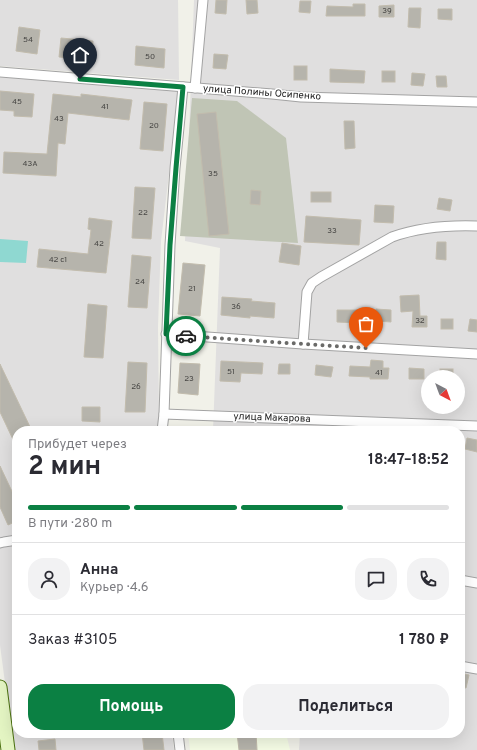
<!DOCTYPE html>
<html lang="ru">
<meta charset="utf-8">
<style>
:root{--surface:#fff;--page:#f2f2f3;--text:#2b2b33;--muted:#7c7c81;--line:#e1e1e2;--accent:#0b8043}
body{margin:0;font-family:Overpass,sans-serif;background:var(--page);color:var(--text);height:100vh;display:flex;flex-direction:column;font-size:15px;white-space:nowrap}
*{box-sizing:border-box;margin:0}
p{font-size:13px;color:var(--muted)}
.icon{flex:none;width:22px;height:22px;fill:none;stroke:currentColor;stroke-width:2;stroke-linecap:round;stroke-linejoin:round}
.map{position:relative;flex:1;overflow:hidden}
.sheet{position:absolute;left:12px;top:426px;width:453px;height:312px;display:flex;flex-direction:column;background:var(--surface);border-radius:16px;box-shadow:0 4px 16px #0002}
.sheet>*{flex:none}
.needle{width:26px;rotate:139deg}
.buttons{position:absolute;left:421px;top:370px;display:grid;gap:8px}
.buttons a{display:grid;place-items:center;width:44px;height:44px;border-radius:50%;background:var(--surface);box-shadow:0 4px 16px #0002;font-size:20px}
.pin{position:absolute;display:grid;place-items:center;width:34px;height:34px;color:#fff;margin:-41px -17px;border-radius:50% 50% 50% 0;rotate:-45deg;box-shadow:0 0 4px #0007}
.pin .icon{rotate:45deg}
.courier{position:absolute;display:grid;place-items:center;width:40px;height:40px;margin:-20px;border:3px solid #0b8043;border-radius:50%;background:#fff;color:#222;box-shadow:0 1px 5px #0007}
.overview em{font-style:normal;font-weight:700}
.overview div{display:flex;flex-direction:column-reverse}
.overview{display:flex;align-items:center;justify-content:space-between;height:68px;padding:0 16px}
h1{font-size:26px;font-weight:700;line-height:30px}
.bar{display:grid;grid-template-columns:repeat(4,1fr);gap:6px 4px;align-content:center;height:48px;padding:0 16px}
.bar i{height:5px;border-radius:3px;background:var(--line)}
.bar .on{background:var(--accent)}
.bar p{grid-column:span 4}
.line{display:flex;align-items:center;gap:10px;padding:0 16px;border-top:1px solid var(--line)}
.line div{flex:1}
.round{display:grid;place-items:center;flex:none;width:42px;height:42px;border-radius:16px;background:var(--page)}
.cta{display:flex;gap:8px;margin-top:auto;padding:8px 16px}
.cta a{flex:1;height:46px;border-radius:16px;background:var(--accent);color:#fff;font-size:16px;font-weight:700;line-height:46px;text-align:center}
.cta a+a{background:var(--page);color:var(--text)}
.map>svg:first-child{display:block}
.residential{fill:#e0dfdf;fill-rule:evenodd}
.education{fill:#f6fde6}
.construction{fill:#c0c5b5}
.pitch{fill:#8fd8d1}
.building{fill:#b6b4ac;stroke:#c2bcad}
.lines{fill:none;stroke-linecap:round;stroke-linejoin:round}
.street-casing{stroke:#a3a3a3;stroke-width:11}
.secondary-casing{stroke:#4b720f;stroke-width:15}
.street{stroke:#fff;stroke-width:9}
.secondary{stroke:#e4f5c3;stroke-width:13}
.done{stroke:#6a6a68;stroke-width:4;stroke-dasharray:0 7.2}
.route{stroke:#0b8043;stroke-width:5}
.labels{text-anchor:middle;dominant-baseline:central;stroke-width:3;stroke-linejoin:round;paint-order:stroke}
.number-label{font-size:8px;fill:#474644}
.street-label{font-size:10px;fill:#222;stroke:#fff}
</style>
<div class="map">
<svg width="477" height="750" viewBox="0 0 477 750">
<rect width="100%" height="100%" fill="#f1f1e9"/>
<g class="residential">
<path d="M0,0H178L179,80L0,66Z"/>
<path d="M194,0H477V750H299L300,733H460V431H213L220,248L185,241ZM428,377H458V407H428Z"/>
<path d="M0,77L179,90L161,241L158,327L159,416L157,431H17V733H172L174,750H14L0,645Z"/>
</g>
<path class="education" d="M188,733H286L290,750H190Z"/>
<path class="construction" d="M192,98L237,101L286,138L298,243L180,236Z"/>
<path class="pitch" d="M0,239L28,241L26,263L0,262Z"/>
<g class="building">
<path d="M216,0H227L226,14L215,13Z"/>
<path d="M246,0H257L258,13L247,14Z"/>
<path d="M300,1H311L310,13L299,12Z"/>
<path d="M353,4H365V16H326L327,6L353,7Z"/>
<path d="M394,5V17H379V6Z"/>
<path d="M409,8H421L420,28L408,27Z"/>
<path d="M438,9H452V20L438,19Z"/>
<path d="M19,27L40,30L37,54L16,51Z"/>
<path d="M61,38L93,41L92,60L59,57Z"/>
<path d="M136,46L165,49L164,68L135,65Z"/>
<path d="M214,54L228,55L226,69L213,68Z"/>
<rect x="294" y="66" width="13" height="14"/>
<path d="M330,69L365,71L364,83L330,82Z"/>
<rect x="382" y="71" width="13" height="11"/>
<path d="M412,73L425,74L423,86L411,85Z"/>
<path d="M436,76H446L447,87H437Z"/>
<path d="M0,91L34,94L32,117L14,116V111L0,110Z"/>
<path d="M53,94L81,97V94L132,100L129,120L68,113L65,144L58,143L56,176L3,173L4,152L47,154Z"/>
<path d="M144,102L167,104L163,151L140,149Z"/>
<path d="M216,112L229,234L209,236L197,114Z"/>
<path d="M344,121H354L355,148L345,149Z"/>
<path d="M135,187L155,188L151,239L132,238Z"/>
<path d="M251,190L261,191L260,205L250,204Z"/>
<rect x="311" y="192" width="20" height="10"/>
<path d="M439,198L452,200L450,211L437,209Z"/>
<path d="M375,205L394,206L393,223L374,222Z"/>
<path d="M306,216L361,220L359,245L304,242Z"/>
<path d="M89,218L112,221L106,273L37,267L39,249L88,254L91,230L88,229Z"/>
<path d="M437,242H446V260L436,259Z"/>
<path d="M282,243L301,246L299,265L279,262Z"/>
<path d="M132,255L151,257L147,308L128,307Z"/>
<path d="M183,263L205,265L200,316L178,314Z"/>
<path d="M419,295L420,316H427V327H412L413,311L401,312L400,296Z"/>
<path d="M222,297L252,299L251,301L275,303L274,318L250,316V318L221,315Z"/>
<path d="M88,304L107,306L103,358L84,357Z"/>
<path d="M376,309L391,310V322L376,321Z"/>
<path d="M337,310H358L357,323L337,322Z"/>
<rect x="441" y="319" width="12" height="10"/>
<path d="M470,319L477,320V332L468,331Z"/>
<path d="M371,360L383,361V368H389L388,379H370V377L349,376L350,366L370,367Z"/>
<path d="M221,361L263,363L262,374L241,373L240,382L220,381Z"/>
<path d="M128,362L147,363L145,412H125Z"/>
<path d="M180,363L200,364L198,395L178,393Z"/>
<path d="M0,364L32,431H17V448L0,412Z"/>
<path d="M279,364H290V374H278Z"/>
<path d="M316,365L333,367L331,377L315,375Z"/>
<path d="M409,368L424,369V379H409Z"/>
<rect x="440" y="369" width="13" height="8"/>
<path d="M82,407H100V422L82,421Z"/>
<path d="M467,438L477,440V452L465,449Z"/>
<path d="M0,466L17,502V521L8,525L0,507Z"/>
<path d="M460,673L469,675L466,688L460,687Z"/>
<path d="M142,733H162L164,750H144Z"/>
<path d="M237,733H256L257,750H239Z"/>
<path d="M55,739L56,750H39L38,741Z"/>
</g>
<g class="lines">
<defs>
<g id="street">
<path d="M0,72L272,94L301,97L477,102"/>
<path d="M195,88L203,0"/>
<path d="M166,334L303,344L477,354"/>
<path d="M303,344L307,292L312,283L321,277L392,237C420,227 448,225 477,226"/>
<path d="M164,414L477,426"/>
<path d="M162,431L164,414L170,245L175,168L183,87"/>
<path d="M0,543L4,542L17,540"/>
<path d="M460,580L477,583"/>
<path d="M460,666L477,669"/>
<path d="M178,733L180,750"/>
</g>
<path id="secondary" d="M0,687L8,750"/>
</defs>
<use href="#street" class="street-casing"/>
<use href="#secondary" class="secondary-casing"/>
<use href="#street" class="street"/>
<use href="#secondary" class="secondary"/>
</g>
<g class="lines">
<path class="done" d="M186,336L303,344L366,348"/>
<path class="route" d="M80,79L183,87L176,168L170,245L166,334L186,336"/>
</g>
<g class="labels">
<g class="number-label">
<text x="387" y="11">39</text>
<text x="28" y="40">54</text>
<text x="150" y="57">50</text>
<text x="17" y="102">45</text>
<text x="105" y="107">41</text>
<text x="59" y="119">43</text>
<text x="154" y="126">20</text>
<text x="30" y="164">43А</text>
<text x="213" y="174">35</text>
<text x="143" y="213">22</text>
<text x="332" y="231">33</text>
<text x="99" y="244">42</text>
<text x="58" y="260">42 с1</text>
<text x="140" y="282">24</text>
<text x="192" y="289">21</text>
<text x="236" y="307">36</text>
<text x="420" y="321">32</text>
<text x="231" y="372">51</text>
<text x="379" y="373">41</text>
<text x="189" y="379">23</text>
<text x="136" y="387">26</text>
</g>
<g class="street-label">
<text transform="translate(262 93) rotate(4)">улица Полины Осипенко</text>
<text transform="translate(272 418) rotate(2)">улица Макарова</text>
</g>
</g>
</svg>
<div class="buttons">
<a><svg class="needle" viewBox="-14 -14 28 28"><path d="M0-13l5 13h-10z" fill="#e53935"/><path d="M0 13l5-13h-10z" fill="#7c7c81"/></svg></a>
</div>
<div class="pin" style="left:366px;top:348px;background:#ea580c"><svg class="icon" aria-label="bag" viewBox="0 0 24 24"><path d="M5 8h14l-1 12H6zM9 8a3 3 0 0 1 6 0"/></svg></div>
<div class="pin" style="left:80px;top:79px;background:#1f2937"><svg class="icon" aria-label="home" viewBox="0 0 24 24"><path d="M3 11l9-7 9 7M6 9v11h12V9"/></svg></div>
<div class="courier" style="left:186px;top:336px"><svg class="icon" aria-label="car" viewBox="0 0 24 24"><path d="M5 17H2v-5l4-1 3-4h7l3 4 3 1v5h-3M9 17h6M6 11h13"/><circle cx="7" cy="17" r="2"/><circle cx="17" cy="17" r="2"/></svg></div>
<section class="sheet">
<div class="overview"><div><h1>2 мин</h1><p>Прибудет через</p></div><em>18:47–18:52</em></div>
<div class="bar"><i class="on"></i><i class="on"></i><i class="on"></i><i></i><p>В пути · 280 m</p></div>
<div class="line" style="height:72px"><a class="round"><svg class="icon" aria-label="person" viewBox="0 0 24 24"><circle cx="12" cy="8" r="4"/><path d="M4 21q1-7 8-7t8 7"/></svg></a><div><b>Анна</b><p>Курьер · 4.6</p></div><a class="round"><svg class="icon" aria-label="chat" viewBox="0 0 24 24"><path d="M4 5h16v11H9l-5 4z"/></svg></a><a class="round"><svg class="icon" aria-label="phone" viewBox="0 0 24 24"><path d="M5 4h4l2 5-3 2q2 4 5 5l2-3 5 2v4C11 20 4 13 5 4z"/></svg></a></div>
<div class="line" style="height:52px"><div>Заказ #3105</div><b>1 780 ₽</b></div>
<div class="cta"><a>Помощь</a><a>Поделиться</a></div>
</section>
</div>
